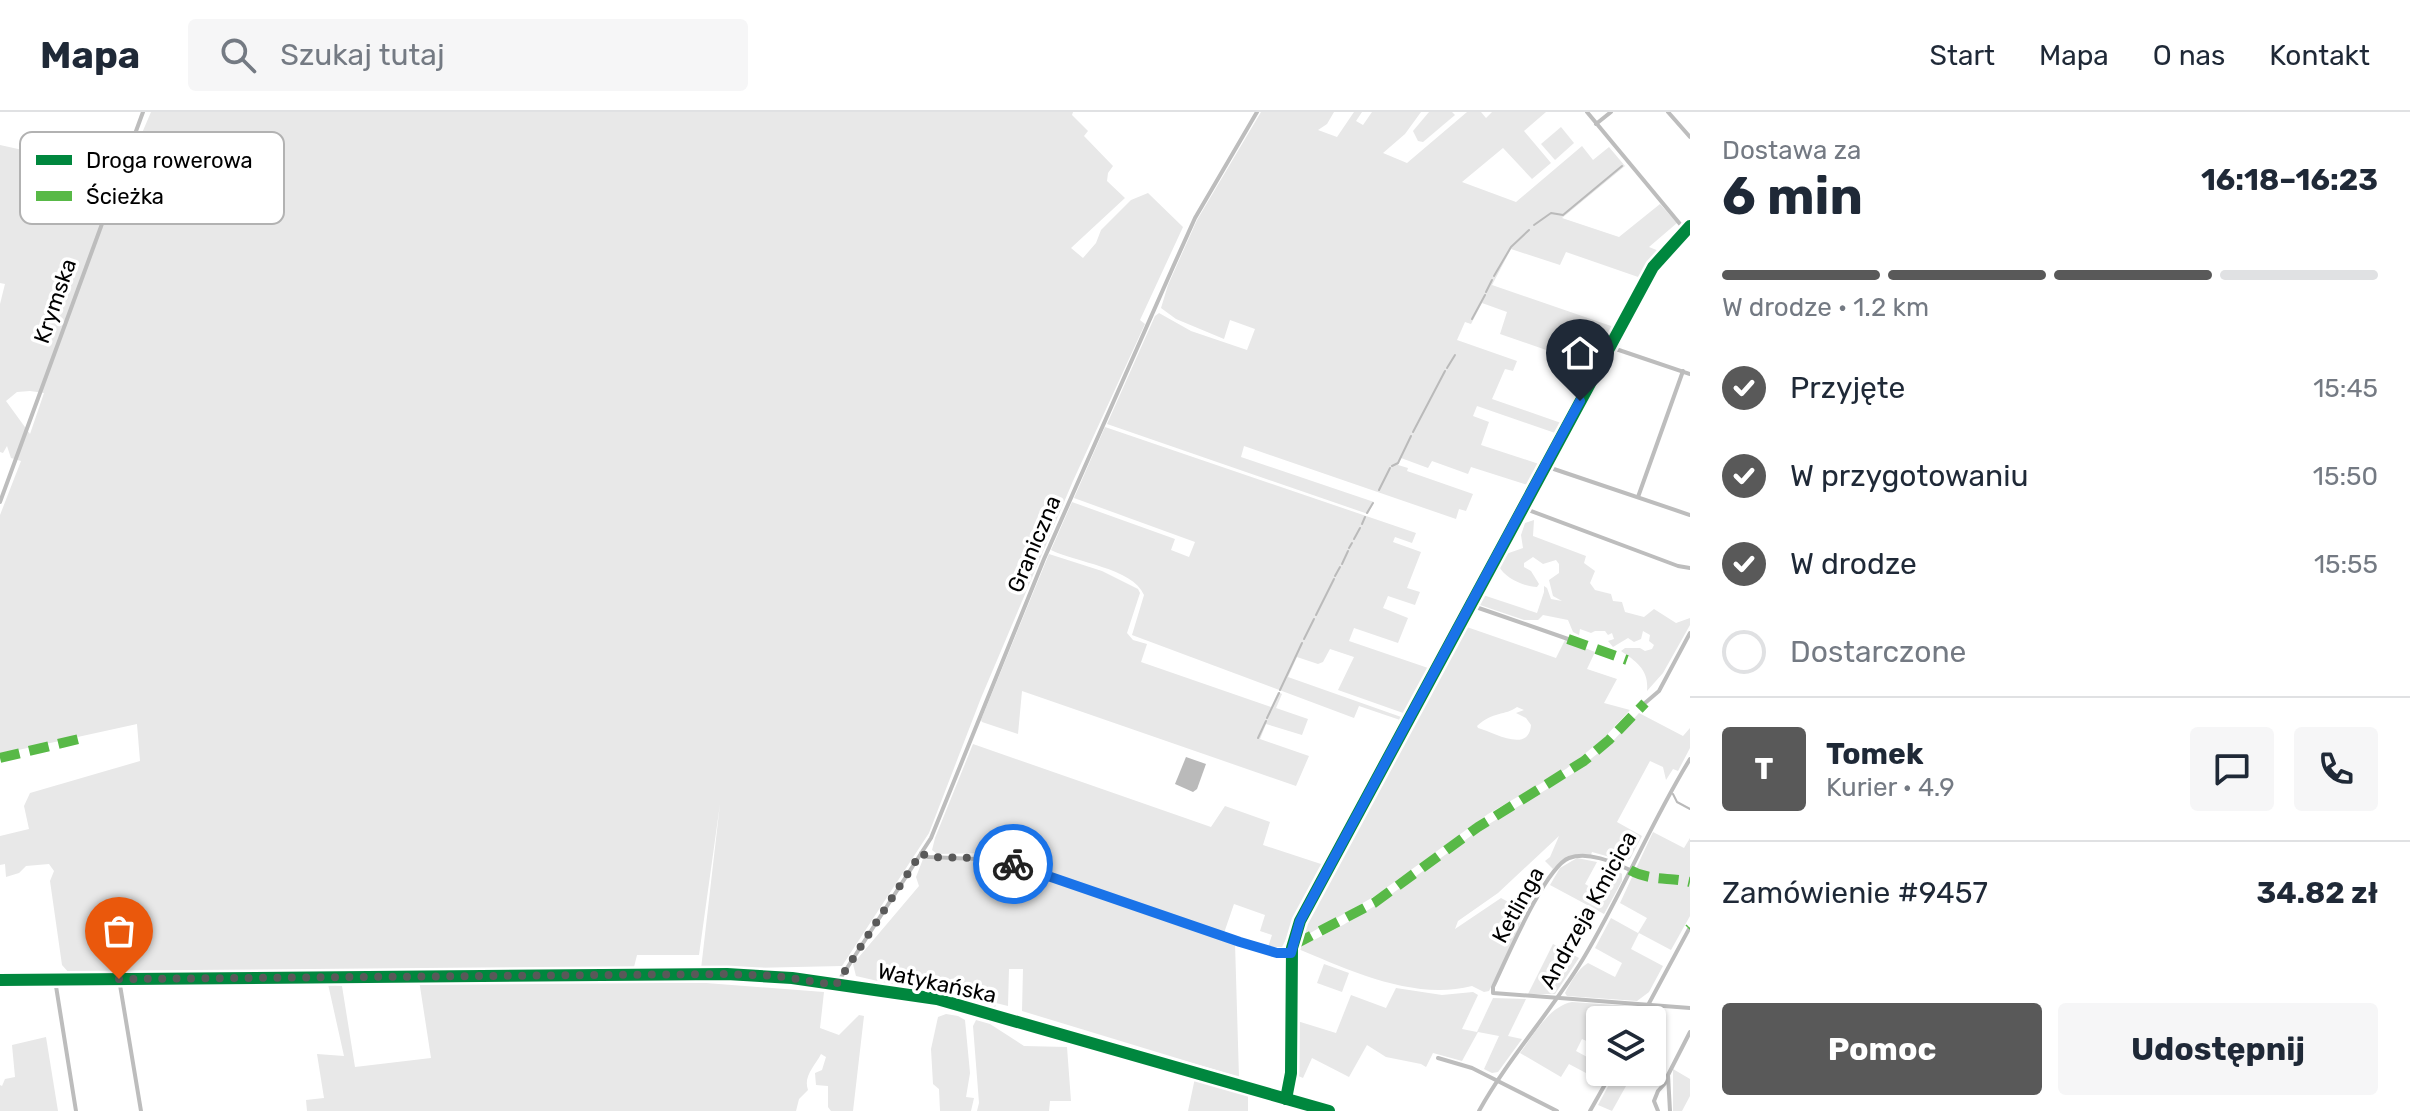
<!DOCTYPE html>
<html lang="pl">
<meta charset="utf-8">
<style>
:root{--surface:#fff;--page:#f6f6f7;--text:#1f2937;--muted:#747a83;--line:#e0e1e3;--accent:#595959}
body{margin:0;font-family:Rubik,sans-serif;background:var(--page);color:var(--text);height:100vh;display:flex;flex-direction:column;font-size:30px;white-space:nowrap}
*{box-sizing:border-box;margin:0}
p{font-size:26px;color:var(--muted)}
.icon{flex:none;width:44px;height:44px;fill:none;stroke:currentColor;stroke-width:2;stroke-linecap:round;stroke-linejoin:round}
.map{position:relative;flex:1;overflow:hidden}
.side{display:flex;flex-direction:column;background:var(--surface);width:720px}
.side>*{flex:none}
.controls{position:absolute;left:1586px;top:894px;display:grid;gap:16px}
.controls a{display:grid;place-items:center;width:80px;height:80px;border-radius:8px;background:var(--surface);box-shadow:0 2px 6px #0004;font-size:40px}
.pin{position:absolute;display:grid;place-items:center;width:68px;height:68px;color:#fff;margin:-82px -34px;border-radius:50% 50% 50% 0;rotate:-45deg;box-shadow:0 0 8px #0007}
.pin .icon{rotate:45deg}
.courier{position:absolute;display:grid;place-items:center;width:80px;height:80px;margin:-40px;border:6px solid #1a73e8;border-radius:50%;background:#fff;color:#222;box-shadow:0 2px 10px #0007}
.overview em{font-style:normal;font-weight:700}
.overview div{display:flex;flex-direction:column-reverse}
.overview{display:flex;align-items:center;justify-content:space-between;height:136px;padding:0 32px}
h1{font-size:52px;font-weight:700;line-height:60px}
.bar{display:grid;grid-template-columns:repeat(4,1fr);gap:12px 8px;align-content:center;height:96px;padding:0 32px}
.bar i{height:10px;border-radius:6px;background:var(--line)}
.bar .on{background:var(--accent)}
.bar p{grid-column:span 4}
.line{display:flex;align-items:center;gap:20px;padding:0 32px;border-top:2px solid var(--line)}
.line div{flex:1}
.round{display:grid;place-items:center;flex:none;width:84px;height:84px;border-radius:8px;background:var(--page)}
ol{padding:0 32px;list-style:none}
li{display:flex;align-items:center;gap:24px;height:88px}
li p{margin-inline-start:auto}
li .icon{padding:8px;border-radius:50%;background:var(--accent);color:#fff;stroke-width:4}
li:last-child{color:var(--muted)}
li i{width:44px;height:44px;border:4px solid var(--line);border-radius:50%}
.button{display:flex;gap:16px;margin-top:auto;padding:16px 32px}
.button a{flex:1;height:92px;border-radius:8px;background:var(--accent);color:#fff;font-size:32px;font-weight:700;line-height:92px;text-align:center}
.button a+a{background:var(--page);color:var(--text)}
header{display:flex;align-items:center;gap:48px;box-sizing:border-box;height:112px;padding:0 40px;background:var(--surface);border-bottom:2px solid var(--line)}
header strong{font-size:38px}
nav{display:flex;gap:44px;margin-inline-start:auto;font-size:28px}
.search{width:560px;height:72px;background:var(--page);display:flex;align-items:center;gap:20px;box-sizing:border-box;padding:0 28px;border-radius:8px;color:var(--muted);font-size:30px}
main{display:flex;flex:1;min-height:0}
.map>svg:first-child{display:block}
.green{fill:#e8e8e8;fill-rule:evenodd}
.water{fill:#bababa}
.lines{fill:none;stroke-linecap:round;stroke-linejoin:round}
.stream{stroke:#bababa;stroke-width:2}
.minor{stroke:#bdbdbd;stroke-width:4}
.tertiary{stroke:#bdbdbd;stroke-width:5}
.quiet{stroke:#58b947;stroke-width:10;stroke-dasharray:20 10;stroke-linecap:butt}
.cycleway-casing{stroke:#fff;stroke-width:17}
.cycleway{stroke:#00873e;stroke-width:12}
.done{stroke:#595959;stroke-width:8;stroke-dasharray:0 14.4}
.route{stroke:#1a73e8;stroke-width:10}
.labels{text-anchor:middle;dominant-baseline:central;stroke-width:7;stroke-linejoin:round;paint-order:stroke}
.street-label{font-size:22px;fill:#000;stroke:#fff}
.key{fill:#fff;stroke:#b2b2b2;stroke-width:2}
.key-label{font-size:22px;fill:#000}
</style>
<header>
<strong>Mapa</strong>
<div class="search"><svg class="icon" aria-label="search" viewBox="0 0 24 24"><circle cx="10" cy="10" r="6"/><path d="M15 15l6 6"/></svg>Szukaj tutaj</div>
<nav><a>Start</a><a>Mapa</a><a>O nas</a><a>Kontakt</a></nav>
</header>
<main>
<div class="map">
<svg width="1690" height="999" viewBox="0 0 1690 999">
<rect width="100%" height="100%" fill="#fff"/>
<g class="green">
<path d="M151,0H1073L1072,3L1088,19L1084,24L1113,54L1108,61L1107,69L1125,86L1071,136L1083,146L1096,131L1101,118L1131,88L1148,81L1183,115L1140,208L1145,212L1073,369L981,586L929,721L842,854L701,857L720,692L699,843H637L630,871H706L824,880L820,916L839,923L859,903L864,904L853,999H831L828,995V974L816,973L815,961L822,958L826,945L821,942C815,954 803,964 808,978L799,987L796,999H307L306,988L324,986L317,942L344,944L328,872L342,874L355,955L431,946L419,868L346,863L70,862L62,853L50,769L54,759L49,752L26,754L19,761L6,765L5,752L0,753V724L29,717L24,694L30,681L140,649L137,612L0,642V403L21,349L11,346L7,334L3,341L0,340V192L5,172L0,171V33L50,44L105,62L102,68L63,59L54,67L63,74L78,70L106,77L94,109L103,112ZM30,279L44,281L30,322L6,289L17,280Z"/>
<path d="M1261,0H1334L1327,12L1318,18L1337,25L1354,0H1362L1356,9L1363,13L1372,0H1421L1405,22L1383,41L1407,51L1467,0H1481L1486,6L1492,0H1546L1524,19L1551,51L1532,67L1503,36L1462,70L1516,90L1582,34L1593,48L1609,35L1625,54L1562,106L1619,125L1660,92L1677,111L1649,135L1659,139L1650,148L1641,166L1566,140L1560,153L1511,137L1492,173L1614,215L1595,255L1500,222L1507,200L1482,191L1471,212L1465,210L1457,228L1517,249L1513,259L1505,257L1492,287L1564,312L1558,322L1477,294L1473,304L1489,310L1481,333L1542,353L1531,374L1471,355L1468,362L1432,349L1428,356L1401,346L1398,353L1408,356L1407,359L1473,382L1466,399L1459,397L1456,407L1244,334L1241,345L1374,390L1368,402L1107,312L1155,204L1159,201L1191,219L1247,238L1255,217L1230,208L1224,227L1176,207L1161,196L1168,173L1197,108Z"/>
<path d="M1429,0H1452L1455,3L1423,30L1418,29L1413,19Z"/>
<path d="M1561,15L1574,31L1555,48L1541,32Z"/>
<path d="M1561,247L1593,258L1585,273L1555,263Z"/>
<path d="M1105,315L1416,421L1412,431L1395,425L1393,430L1421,440L1407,476L1420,480L1415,493L1388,484L1383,496L1408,506L1398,531L1354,516L1349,529L1431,557L1406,602L1338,578L1354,545L1330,537L1323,550L1318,552L1297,545L1288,565L1404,606L1403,609L1359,594L1354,606L1132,523L1144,483C1133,456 1074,450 1051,438L1072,390L1175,427L1171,438L1189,445L1195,430L1074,386Z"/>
<path d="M1534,408L1533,424L1586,444L1584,451L1595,459L1590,471L1595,478L1611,482L1613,489L1622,490L1625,500L1644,505L1654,497L1676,511L1690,506V513L1663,561L1647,579C1649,558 1637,550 1621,539L1625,536H1640L1645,539L1652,537L1654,533L1649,529L1650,523L1643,519L1641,527L1634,530L1628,526L1613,535L1608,529L1614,527L1612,521L1608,523L1605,519H1595L1591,521L1580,517L1579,523L1573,520L1568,508L1543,503L1538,508H1524L1477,492L1480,482L1537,501L1544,480V474L1547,476L1551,487L1562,489L1553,484L1549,468L1559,461V452L1556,448L1543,452L1533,445L1524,451V455L1531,459L1539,472L1537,475C1525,475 1504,466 1499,454L1506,442L1523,436L1521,423L1525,411Z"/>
<path d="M1049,442L1102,459L1138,477L1140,481L1127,521L1133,528L1147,532L1141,550L1271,595L1278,580L1282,582L1276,596L1308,607L1302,623L1266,612L1260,627L1309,644L1296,674L1022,579L1018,622L982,610L981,608Z"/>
<path d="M1464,514L1556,546L1565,528L1595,540L1587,557L1617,567L1604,591L1630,598L1604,626L1566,657L1488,702L1375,784L1298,828L1300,816ZM1517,595L1524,598L1516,601L1526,606L1531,613C1529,642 1493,620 1478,616L1477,614C1493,599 1505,604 1517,595Z"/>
<path d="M1639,601L1683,624L1690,616V636L1678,659L1673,657L1666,668L1663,655L1650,649L1617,710L1642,724L1630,747L1624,749L1592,740L1591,743C1574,741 1564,745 1553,757L1545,749L1550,745L1559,724L1498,781L1458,809L1455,817L1501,786L1525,799L1512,833L1489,879L1484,880L1472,874C1413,889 1349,858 1296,836V833L1314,828L1343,813L1378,792L1479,718L1572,662L1612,630Z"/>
<path d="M973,632L1211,715L1225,694L1270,710L1263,733L1324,753L1282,835H1268L1272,823L1260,819L1265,803L1234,792L1224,821L987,741L937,742L932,738L935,726Z"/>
<path d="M1653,720L1684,736L1690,726V804L1671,838L1639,821L1631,837L1663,854L1649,880L1637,889L1567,884L1565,881C1571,870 1577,858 1588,851L1615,865L1622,851L1595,836L1611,806L1638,821L1647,806L1620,791Z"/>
<path d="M1577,746L1597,750L1585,772L1597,779L1611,754L1622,762V769L1604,802L1550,773L1560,756Z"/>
<path d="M923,747L989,749L999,756H1012L1052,767L1235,831L1239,965L1022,899L1023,857H1009L1008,894L996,891L995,896L856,864L853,852L919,774L916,765Z"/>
<path d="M1553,832L1579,846L1555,882H1528Z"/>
<path d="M1324,852L1349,861L1342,880L1317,871Z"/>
<path d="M1396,876L1442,883L1473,880L1478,883L1462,917L1477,920L1493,886L1526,887L1508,924L1522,927L1498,960L1492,961L1484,957L1499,924L1478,920L1462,949L1433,941L1426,955L1421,952L1386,945L1367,933L1349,965L1312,946L1303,966L1294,962V908L1336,921L1351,883L1386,896Z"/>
<path d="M1572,890L1645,895L1639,908H1600V935L1582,927L1576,939L1600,952V960H1606L1601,969L1569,952L1561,965L1520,941C1533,924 1549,894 1572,890Z"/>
<path d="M946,902L958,904L965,908L970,961L966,985L974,986L971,999H940L939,977L933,972L931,937L938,905Z"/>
<path d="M976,908L990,912L1024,934L1067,935L1071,989H1050L1049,999H977L979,991L973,914Z"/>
<path d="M46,925L58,999H0V973L2,974L5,967L15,965L12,933Z"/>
<path d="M1673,957L1690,967V984L1682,999H1673Z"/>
<path d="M1195,966L1204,971L1248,982V999H1188Z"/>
<path d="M1612,967L1626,974L1612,999L1598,993Z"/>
</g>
<path class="water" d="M1186,645L1206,652L1197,677L1193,680L1175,672Z"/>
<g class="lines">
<g class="stream">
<path d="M1534,113L1551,101L1563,103L1622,54"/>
<path d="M1494,164L1511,135L1529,118"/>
<path d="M1486,180L1492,168"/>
<path d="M1472,207L1485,183"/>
<path d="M1447,256L1455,243"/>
<path d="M1413,320L1445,259"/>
<path d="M1392,354L1398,351L1411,324"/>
<path d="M1379,378L1390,356"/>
<path d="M1367,401L1373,391"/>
<path d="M1362,412L1365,405"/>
<path d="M1354,427L1360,416"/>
<path d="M1349,436L1352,431"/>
<path d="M1342,452L1348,439"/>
<path d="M1335,464L1340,455"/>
<path d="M1316,503L1334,467"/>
<path d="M1304,527L1314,507"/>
<path d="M1280,578L1302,531"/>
<path d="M1267,606L1279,581"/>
<path d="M1258,626L1266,609"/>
<path d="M1673,682L1677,690L1690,697"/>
</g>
<g class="minor">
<path d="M1587,0L1685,118"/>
<path d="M1668,0L1690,25"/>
<path d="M1596,12L1611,0"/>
<path d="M1610,235L1690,262"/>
<path d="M1545,354L1690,403"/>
<path d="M1638,385L1683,259"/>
<path d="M0,390L143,0"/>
<path d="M1523,396L1678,454L1690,456"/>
<path d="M1470,493L1568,527"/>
<path d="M1645,591L1659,579L1690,521"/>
<path d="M921,741L928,745L1000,748L1074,771L1240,830L1277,841H1291"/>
<path d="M1630,758C1613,750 1588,739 1569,746C1545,755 1506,848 1493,875V881L1690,896"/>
<path d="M119,867L141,999"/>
<path d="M55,868L76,999"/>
<path d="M836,873L931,726L1044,447L1173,155L1195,106L1257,0"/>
<path d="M1640,908L1689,817"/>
<path d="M1438,946L1472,956L1557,999"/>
<path d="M1286,987L1291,961L1292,836L1300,809L1653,155L1690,114"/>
<path d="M1479,999C1509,945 1551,900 1583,847C1622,782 1650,712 1690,647"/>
<path d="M1590,999L1612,960"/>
<path d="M1658,999L1654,989L1658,979L1668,968"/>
<path d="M1670,999L1668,963L1690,920"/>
</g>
<path class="tertiary" d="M0,868L727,862L792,866L937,887L1329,999"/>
<g class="quiet">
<path d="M1568,527L1627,548"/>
<path d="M0,646L83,626"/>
<path d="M1630,758C1649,769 1669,765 1690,770"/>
<path d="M1689,817L1690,816"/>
<path d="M1293,829L1299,830L1374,791L1478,715L1584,649L1609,628L1645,591"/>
</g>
<defs>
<g id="cycleway">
<path d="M0,868L727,862L792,866L937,887L1329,999"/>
<path d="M1286,987L1291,961L1292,836L1300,809L1653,155L1690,114"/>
</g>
</defs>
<use href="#cycleway" class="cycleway-casing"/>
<use href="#cycleway" class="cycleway"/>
</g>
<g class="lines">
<path class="done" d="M119,867L727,862L777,864L836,873L921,741L928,745L983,746L1013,752"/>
<path class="route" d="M1013,752L1240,830L1277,841H1291L1300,809L1580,289"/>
</g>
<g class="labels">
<g class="street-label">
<text transform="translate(55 189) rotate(-71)">Krymska</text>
<text transform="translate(1034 432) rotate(-67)">Graniczna</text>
<text transform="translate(1518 793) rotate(-61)">Ketlinga</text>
<text transform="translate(1588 798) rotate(-61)">Andrzeja Kmicica</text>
<text transform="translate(937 871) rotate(12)">Watykańska</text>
</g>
</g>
<rect x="20" y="20" width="264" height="92" rx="12" class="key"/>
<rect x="36" y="43" width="36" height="10" fill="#00873e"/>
<rect x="36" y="79" width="36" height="10" fill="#58b947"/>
<g class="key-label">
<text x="86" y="56">Droga rowerowa</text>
<text x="86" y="92">Ścieżka</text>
</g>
</svg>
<div class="controls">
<a><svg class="icon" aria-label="layers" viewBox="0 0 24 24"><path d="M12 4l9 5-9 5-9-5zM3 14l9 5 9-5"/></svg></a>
</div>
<div class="pin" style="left:119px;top:867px;background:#ea580c"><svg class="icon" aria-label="bag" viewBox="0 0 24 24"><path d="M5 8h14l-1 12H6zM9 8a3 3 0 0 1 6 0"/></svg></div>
<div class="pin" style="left:1580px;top:289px;background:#1f2937"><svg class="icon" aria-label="home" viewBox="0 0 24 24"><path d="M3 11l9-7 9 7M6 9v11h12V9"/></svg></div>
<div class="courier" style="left:1013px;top:752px"><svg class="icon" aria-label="bike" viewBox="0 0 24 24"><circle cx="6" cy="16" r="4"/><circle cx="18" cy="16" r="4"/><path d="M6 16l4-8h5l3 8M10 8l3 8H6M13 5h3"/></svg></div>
</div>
<section class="side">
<div class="overview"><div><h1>6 min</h1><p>Dostawa za</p></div><em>16:18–16:23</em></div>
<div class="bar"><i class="on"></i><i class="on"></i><i class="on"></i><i></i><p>W drodze · 1.2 km</p></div>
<ol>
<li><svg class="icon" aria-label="check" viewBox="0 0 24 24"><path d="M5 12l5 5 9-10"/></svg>Przyjęte<p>15:45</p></li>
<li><svg class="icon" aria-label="check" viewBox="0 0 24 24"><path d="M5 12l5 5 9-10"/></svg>W przygotowaniu<p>15:50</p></li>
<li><svg class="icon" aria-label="check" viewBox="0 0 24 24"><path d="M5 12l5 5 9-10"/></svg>W drodze<p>15:55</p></li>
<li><i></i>Dostarczone</li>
</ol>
<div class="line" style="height:144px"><b class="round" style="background:var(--accent);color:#fff">T</b><div><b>Tomek</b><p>Kurier · 4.9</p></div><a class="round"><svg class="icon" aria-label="chat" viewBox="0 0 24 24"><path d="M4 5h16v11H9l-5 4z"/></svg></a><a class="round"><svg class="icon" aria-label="phone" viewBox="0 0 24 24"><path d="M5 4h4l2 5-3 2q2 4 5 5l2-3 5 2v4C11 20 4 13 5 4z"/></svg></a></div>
<div class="line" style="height:104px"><div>Zamówienie #9457</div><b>34.82 zł</b></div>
<div class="button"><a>Pomoc</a><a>Udostępnij</a></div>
</section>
</main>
